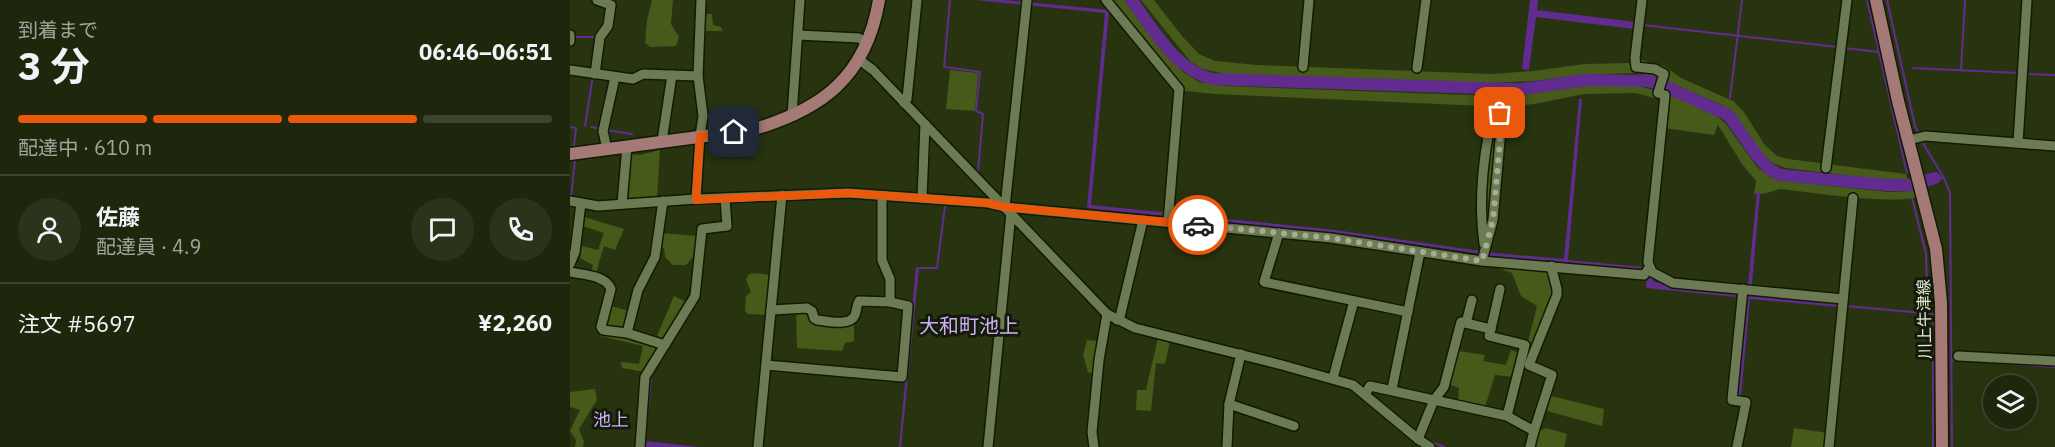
<!DOCTYPE html>
<html lang="ja">
<meta charset="utf-8">
<style>
:root{--surface:#1e270c;--page:#2b331a;--text:#f1f3f6;--muted:#a1a59d;--line:#3c442d;--accent:#ea580c}
body{margin:0;font-family:"IBM Plex Sans","Noto Sans JP",sans-serif;background:var(--page);color:var(--text);height:100vh;display:flex;flex-direction:column;font-size:22px;white-space:nowrap}
*{box-sizing:border-box;margin:0}
p{font-size:20px;color:var(--muted)}
.icon{flex:none;width:33px;height:33px;fill:none;stroke:currentColor;stroke-width:2;stroke-linecap:round;stroke-linejoin:round}
.map{position:relative;flex:1;overflow:hidden}
.side{display:flex;flex-direction:column;background:var(--surface);width:570px}
.side>*{flex:none}
.tools{position:absolute;left:1413px;top:375px;display:grid;gap:12px}
.tools a{display:grid;place-items:center;width:54px;height:54px;border-radius:50%;background:var(--surface);box-shadow:0 6px 24px #0002,0 0 0 2px var(--line);font-size:30px}
.pin{position:absolute;display:grid;place-items:center;width:51px;height:51px;color:#fff;margin:-26px;border-radius:12px;box-shadow:0 3px 9px #0006}
.courier{position:absolute;display:grid;place-items:center;width:60px;height:60px;margin:-30px;border:4px solid #ea580c;border-radius:50%;background:#fff;color:#222;box-shadow:0 2px 8px #0007}
.headline em{font-style:normal;font-weight:700}
.headline div{display:flex;flex-direction:column-reverse}
.headline{display:flex;align-items:center;justify-content:space-between;height:102px;padding:0 18px}
h1{font-size:39px;font-weight:700;line-height:45px}
.bar{display:grid;grid-template-columns:repeat(4,1fr);gap:9px 6px;align-content:center;height:72px;padding:0 18px}
.bar i{height:8px;border-radius:4px;background:var(--line)}
.bar .current{background:var(--accent)}
.bar p{grid-column:span 4}
.line{display:flex;align-items:center;gap:15px;padding:0 18px;border-top:2px solid var(--line)}
.line div{flex:1}
.round{display:grid;place-items:center;flex:none;width:63px;height:63px;border-radius:32px;background:var(--page)}
main{display:flex;flex:1;min-height:0}
.map>svg:first-child{display:block}
.green{fill:#465a1a}
.water{fill:#612b90}
.lines{fill:none;stroke-linecap:round;stroke-linejoin:round}
.stream{stroke:#612b90;stroke-width:2}
.river{stroke:#612b90;stroke-width:12}
.minor-casing{stroke:#111b00;stroke-width:12}
.major-casing{stroke:#111b00;stroke-width:15}
.minor{stroke:#6d7b55;stroke-width:9}
.major{stroke:#a57975;stroke-width:12}
.done{stroke:#a4ad93;stroke-width:6;stroke-dasharray:0 10.8}
.route{stroke:#ea580c;stroke-width:8}
.labels{text-anchor:middle;dominant-baseline:central;stroke-width:6;stroke-linejoin:round;paint-order:stroke}
.street-label{font-size:16px;fill:#e6eed9;stroke:#141a0a}
.neighbourhood-label{font-size:18px;fill:#ceaff4;stroke:#141a0a}
.quarter-label{font-size:20px;fill:#ceaff4;stroke:#141a0a}
</style>
<main>
<section class="side">
<div class="headline"><div><h1>3 分</h1><p>到着まで</p></div><em>06:46–06:51</em></div>
<div class="bar"><i class="current"></i><i class="current"></i><i class="current"></i><i></i><p>配達中 · 610 m</p></div>
<div class="line" style="height:108px"><a class="round"><svg class="icon" aria-label="person" viewBox="0 0 24 24"><circle cx="12" cy="8" r="4"/><path d="M4 21q1-7 8-7t8 7"/></svg></a><div><b>佐藤</b><p>配達員 · 4.9</p></div><a class="round"><svg class="icon" aria-label="chat" viewBox="0 0 24 24"><path d="M4 5h16v11H9l-5 4z"/></svg></a><a class="round"><svg class="icon" aria-label="phone" viewBox="0 0 24 24"><path d="M5 4h4l2 5-3 2q2 4 5 5l2-3 5 2v4C11 20 4 13 5 4z"/></svg></a></div>
<div class="line" style="height:78px"><div>注文 #5697</div><b>¥2,260</b></div>
</section>
<div class="map">
<svg width="1485" height="447" viewBox="0 0 1485 447">
<rect width="100%" height="100%" fill="#283410"/>
<g class="green">
<path d="M82,0H103L101,24L109,37L106,46L80,47L75,43L77,20Z"/>
<path d="M540,0H555L613,72L629,82L656,86L925,96L951,95L1014,86L1064,85L1092,92L1143,113L1156,124L1187,167L1200,177L1214,181L1319,192L1343,191L1346,197C1326,205 1236,192 1210,189L1193,194H1184L1186,181L1172,164L1148,125L1144,135L1094,128L1091,100L1066,93L1014,94L964,104L937,107L645,94L614,91Z"/>
<path d="M571,0H584L612,36L629,54L645,61L687,65L921,74L962,71L1015,64L1060,63L1062,55H1069L1071,60L1094,66L1111,78L1163,101L1174,112L1194,144L1207,156L1218,159L1250,163L1255,158L1264,165L1336,174L1338,180L1324,181L1216,168L1202,163L1188,150L1165,115L1152,105L1089,78L1065,73L1011,75L963,81L923,83L655,74L632,69L620,61Z"/>
<path d="M134,14H142L143,25L151,27L153,31H134Z"/>
<path d="M380,70L408,73L405,111L376,109Z"/>
<path d="M926,109C931,142 926,205 916,236C910,203 917,141 926,109Z"/>
<path d="M90,150L87,198L54,200L58,154L69,155Z"/>
<path d="M11,216L54,229L45,250L34,246L25,276L21,275L23,265L10,258L12,246L28,250L34,233L10,225Z"/>
<path d="M91,233L127,236L126,254L116,265H103L95,257L94,248L88,245Z"/>
<path d="M924,266L974,269L982,276L985,289L976,306L975,321L957,364L953,361L967,306L951,296L942,273Z"/>
<path d="M183,273L203,275L199,313L196,315L178,314L175,311L176,296L181,292L176,280L178,275Z"/>
<path d="M104,296L118,303L75,372L52,368L51,362L69,364L73,346L30,336L41,306L59,311L60,328L87,336Z"/>
<path d="M226,310H236L242,320L284,323V341L275,343L272,351L227,348Z"/>
<path d="M588,338L600,341L595,364L586,363L581,411L566,410L567,390H576Z"/>
<path d="M517,340L530,341L525,375L518,372L513,355Z"/>
<path d="M941,350L952,354L944,377L925,375L915,407L888,401L889,388L879,384L888,351L915,355L913,361L936,365Z"/>
<path d="M25,389L27,400L9,429L14,442L13,447H5L6,440L0,431L10,410L0,407V392Z"/>
<path d="M977,395L1034,409L1032,426L973,410Z"/>
<path d="M976,428L997,434L994,447H962L966,433Z"/>
<path d="M1224,428L1258,433L1255,447H1221Z"/>
</g>
<g class="water">
<path d="M379,0H381L375,67H373Z"/>
<path d="M405,0H435L539,10L521,205L765,230L924,253L994,259L1009,99H1012L998,260L1073,267L1081,274L1084,282L1177,295L1187,192H1190L1181,295L1269,304V307L1180,299L1171,397H1168L1177,298L1076,288L1077,276L922,257L906,253L765,233L517,208L535,13Z"/>
<path d="M960,0H968L967,10L1065,22L1064,29L966,17L959,70L952,69Z"/>
<path d="M346,267L349,268L331,447H329Z"/>
<path d="M121,311H123L82,377L76,441L129,447H73L80,377Z"/>
</g>
<g class="lines">
<g class="stream">
<path d="M1297,0L1337,173"/>
<path d="M1317,0L1345,126L1349,134"/>
<path d="M1072,25L1268,47"/>
<path d="M4,37H28"/>
<path d="M1275,48L1308,52"/>
<path d="M375,67L410,72L406,111L413,114L408,172"/>
<path d="M1343,68L1449,73"/>
<path d="M1391,70L1395,0"/>
<path d="M1456,74L1485,75"/>
<path d="M1160,98L1172,0"/>
<path d="M15,126L23,75"/>
<path d="M0,127L6,128L4,146"/>
<path d="M21,127L32,129"/>
<path d="M36,130L62,134"/>
<path d="M1351,140L1374,178"/>
<path d="M1365,178H1374L1380,193L1382,447"/>
<path d="M1,198L5,159"/>
<path d="M1342,198L1356,254L1358,314"/>
<path d="M349,268H367L375,206"/>
<path d="M1277,306L1363,314V447"/>
<path d="M1381,360L1485,367"/>
<path d="M857,440L874,447"/>
</g>
<path class="river" d="M561,0C584,29 604,69 642,79L941,89H952L1016,80L1078,81L1092,85L1154,113L1159,116L1188,157L1198,168L1210,175L1316,185H1342L1365,178"/>
<defs>
<g id="minor">
<path d="M131,0L128,76L133,116L130,136L126,199L278,193L418,203L435,207L761,238L912,261L1074,275L1079,268"/>
<path d="M536,0L609,89L598,222"/>
<path d="M1072,0L1065,58L1066,67L1085,69L1094,74L1088,93L1095,95L1078,262L1082,272L1103,283L1273,299"/>
<path d="M0,35V41"/>
<path d="M228,35L289,38L297,43"/>
<path d="M288,59L303,70L537,314L565,328L712,365L783,385L848,439L860,447"/>
<path d="M733,67L739,0"/>
<path d="M847,68L856,0"/>
<path d="M0,70L63,79L73,74L128,76"/>
<path d="M25,74L30,37L38,26L41,5L27,0"/>
<path d="M334,103L337,99L347,0"/>
<path d="M222,115L230,0"/>
<path d="M1339,140L1355,136L1485,146"/>
<path d="M92,141L102,75"/>
<path d="M1448,143L1457,0"/>
<path d="M37,149L33,131L45,77"/>
<path d="M1256,168L1277,0"/>
<path d="M352,198L355,124"/>
<path d="M0,201L28,206L126,199"/>
<path d="M93,201L85,257L68,290L57,333L95,345"/>
<path d="M52,204L57,146"/>
<path d="M435,207L457,0"/>
<path d="M709,233L694,282L838,312"/>
<path d="M914,244C908,201 913,144 927,103"/>
<path d="M912,261L923,220L931,129L928,98"/>
<path d="M0,264L5,252L11,203"/>
<path d="M0,272C13,275 36,275 41,289L31,327L33,330L57,333"/>
<path d="M201,310L237,308L242,311L244,318L247,320C257,321 280,327 285,315C287,311 286,306 289,301L320,302V279L312,260V196"/>
<path d="M547,320L550,317L573,220"/>
<path d="M896,323L902,300"/>
<path d="M921,329L930,289"/>
<path d="M1388,356L1485,361"/>
<path d="M196,365L332,377L338,306L320,302"/>
<path d="M763,378L784,301"/>
<path d="M822,389L850,252"/>
<path d="M795,394L800,386L864,400L874,387L891,322L921,329L919,336L955,345L937,416"/>
<path d="M659,404L724,426"/>
<path d="M964,431L982,375L959,365L987,295V289L981,266"/>
<path d="M848,439L864,400L937,416L964,431L960,447"/>
<path d="M70,447L75,377L125,296L132,229L157,226L155,198"/>
<path d="M188,447L212,195"/>
<path d="M418,447L441,213"/>
<path d="M524,447L522,432L529,360L537,314"/>
<path d="M657,447L659,404L671,354"/>
<path d="M1167,447L1176,402L1162,400L1173,289"/>
<path d="M1259,447L1283,198"/>
</g>
<g id="major">
<path d="M1306,0L1328,101L1366,249L1371,303L1372,447"/>
<path d="M0,154L181,130C252,110 296,77 309,0"/>
</g>
</defs>
<use href="#minor" class="minor-casing"/>
<use href="#major" class="major-casing"/>
<use href="#minor" class="minor"/>
<use href="#major" class="major"/>
</g>
<g class="lines">
<path class="done" d="M628,225L761,238L912,261L923,220L931,129L930,113"/>
<path class="route" d="M164,132L130,136L126,200L278,193L418,203L435,207L628,225"/>
</g>
<g class="labels">
<g class="street-label">
<text transform="translate(1354 319) rotate(-91)">川上牛津線</text>
</g>
<g class="neighbourhood-label">
<text x="41" y="419">池上</text>
</g>
<g class="quarter-label">
<text x="399" y="325">大和町池上</text>
</g>
</g>
</svg>
<div class="tools">
<a><svg class="icon" aria-label="layers" viewBox="0 0 24 24"><path d="M12 4l9 5-9 5-9-5zM3 14l9 5 9-5"/></svg></a>
</div>
<div class="pin" style="left:930px;top:113px;background:#ea580c"><svg class="icon" aria-label="bag" viewBox="0 0 24 24"><path d="M5 8h14l-1 12H6zM9 8a3 3 0 0 1 6 0"/></svg></div>
<div class="pin" style="left:164px;top:132px;background:#1f2937"><svg class="icon" aria-label="home" viewBox="0 0 24 24"><path d="M3 11l9-7 9 7M6 9v11h12V9"/></svg></div>
<div class="courier" style="left:628px;top:225px"><svg class="icon" aria-label="car" viewBox="0 0 24 24"><path d="M5 17H2v-5l4-1 3-4h7l3 4 3 1v5h-3M9 17h6M6 11h13"/><circle cx="7" cy="17" r="2"/><circle cx="17" cy="17" r="2"/></svg></div>
</div>
</main>
